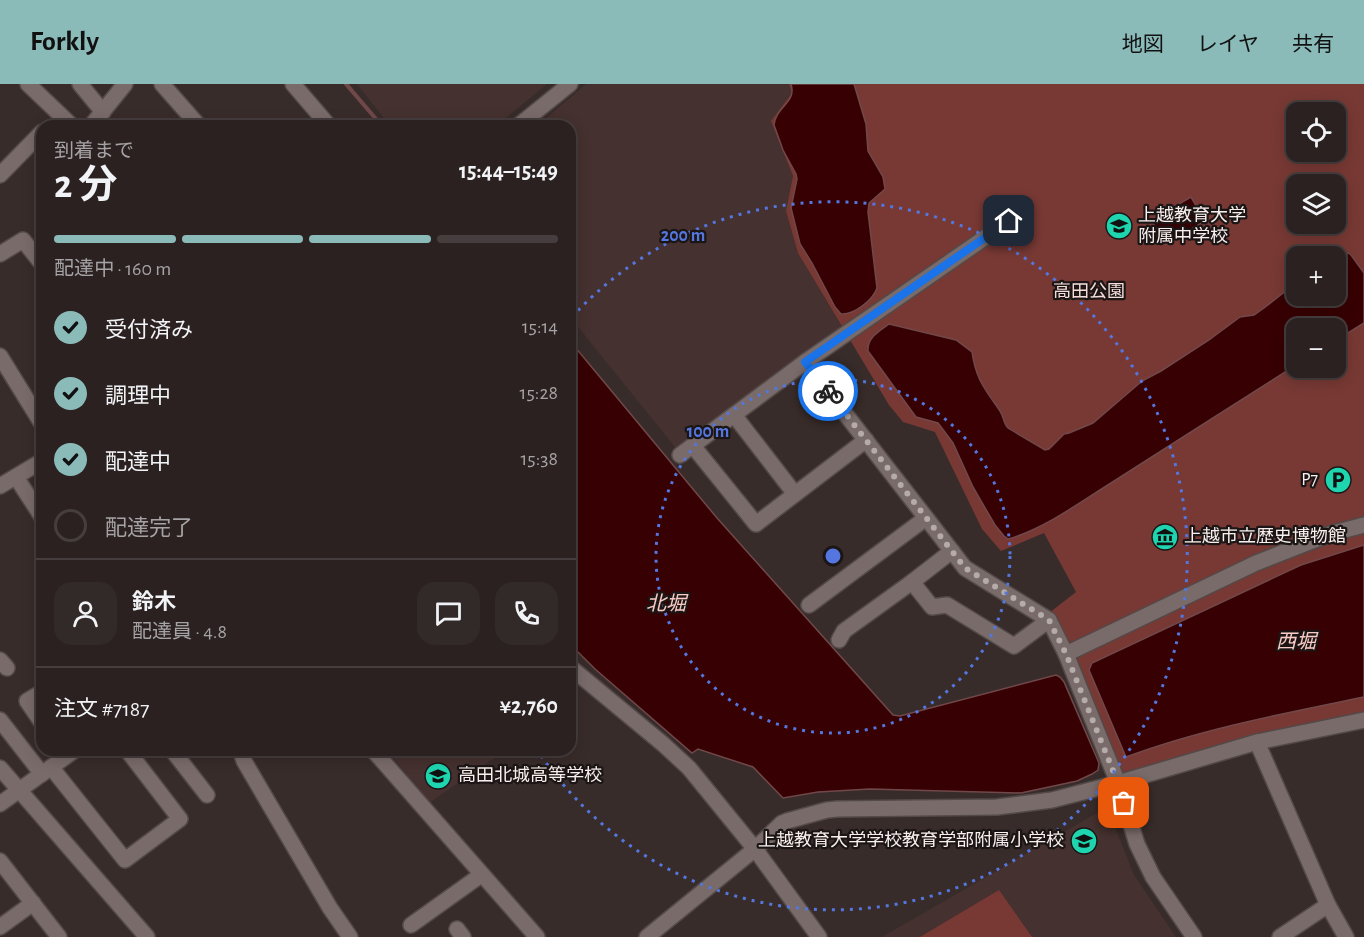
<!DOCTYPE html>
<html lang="ja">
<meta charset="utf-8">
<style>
:root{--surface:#2a2120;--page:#322929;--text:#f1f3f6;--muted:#a5a3a5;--line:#463e3e;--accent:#8bbbb9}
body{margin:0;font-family:"Alegreya Sans","Noto Sans JP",sans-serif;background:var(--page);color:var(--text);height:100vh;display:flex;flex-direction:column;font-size:22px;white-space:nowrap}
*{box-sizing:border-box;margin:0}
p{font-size:20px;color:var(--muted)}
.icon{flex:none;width:33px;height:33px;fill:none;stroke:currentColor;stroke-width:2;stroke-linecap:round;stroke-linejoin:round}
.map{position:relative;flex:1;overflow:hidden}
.side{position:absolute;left:36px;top:36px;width:540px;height:636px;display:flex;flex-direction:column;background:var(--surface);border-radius:18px;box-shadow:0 3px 15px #0003,0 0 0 2px var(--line)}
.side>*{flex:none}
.tools{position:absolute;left:1286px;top:18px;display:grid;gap:12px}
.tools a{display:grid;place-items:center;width:60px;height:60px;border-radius:12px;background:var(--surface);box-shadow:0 3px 15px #0003,0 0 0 2px var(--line);font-size:30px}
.pin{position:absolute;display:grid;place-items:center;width:51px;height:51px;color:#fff;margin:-26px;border-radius:12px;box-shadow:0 3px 9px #0006}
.courier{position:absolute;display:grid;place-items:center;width:60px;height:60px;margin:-30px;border:4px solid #1a73e8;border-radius:50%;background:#fff;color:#222;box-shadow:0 2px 8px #0007}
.overview em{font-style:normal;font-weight:700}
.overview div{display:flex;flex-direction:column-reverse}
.overview{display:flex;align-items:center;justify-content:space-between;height:102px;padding:0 18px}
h1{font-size:39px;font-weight:700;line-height:45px}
.bar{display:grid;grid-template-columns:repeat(4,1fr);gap:9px 6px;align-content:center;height:72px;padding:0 18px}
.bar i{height:8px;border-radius:4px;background:var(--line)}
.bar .current{background:var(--accent)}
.bar p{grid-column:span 4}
.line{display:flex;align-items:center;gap:15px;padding:0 18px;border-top:2px solid var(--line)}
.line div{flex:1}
.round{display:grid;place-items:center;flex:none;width:63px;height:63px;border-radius:18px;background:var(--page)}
ol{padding:0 18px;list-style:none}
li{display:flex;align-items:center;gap:18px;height:66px}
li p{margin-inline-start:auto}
li .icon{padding:6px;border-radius:50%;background:var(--accent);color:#111;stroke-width:4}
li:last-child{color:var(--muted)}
li i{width:33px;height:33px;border:3px solid var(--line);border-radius:50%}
header{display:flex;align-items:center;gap:36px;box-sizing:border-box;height:84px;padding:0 30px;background:var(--accent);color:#111}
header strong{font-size:28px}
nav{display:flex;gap:33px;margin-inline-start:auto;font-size:21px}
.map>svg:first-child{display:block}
.built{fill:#45312f}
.green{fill:#783934;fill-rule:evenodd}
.water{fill:#370103;stroke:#71484a;stroke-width:1.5}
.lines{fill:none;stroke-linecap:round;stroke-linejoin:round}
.stream{stroke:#71484a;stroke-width:4}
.minor-casing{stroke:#534948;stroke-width:18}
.minor{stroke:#796b69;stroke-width:15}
.done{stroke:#b5aba9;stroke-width:6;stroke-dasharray:0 10.8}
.route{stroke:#1a73e8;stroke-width:8}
.ring{fill:none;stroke:#5476de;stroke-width:3;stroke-dasharray:3 6}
.labels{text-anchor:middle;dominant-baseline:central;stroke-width:4.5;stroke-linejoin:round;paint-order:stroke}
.poi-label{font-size:18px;fill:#f8efee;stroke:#1b1615;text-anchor:start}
.park-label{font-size:18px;fill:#f4dcd9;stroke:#1b1615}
.water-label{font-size:20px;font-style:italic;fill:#f9cac4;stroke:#1b1615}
.centre{fill:#5476de;stroke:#1b1615;stroke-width:3}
.ring-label{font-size:18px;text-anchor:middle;font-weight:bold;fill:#5476de;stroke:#1b1615;stroke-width:4.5;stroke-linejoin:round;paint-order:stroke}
</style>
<header>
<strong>Forkly</strong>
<nav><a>地図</a><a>レイヤ</a><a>共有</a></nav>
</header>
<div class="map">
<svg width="1364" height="853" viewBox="0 0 1364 853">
<rect width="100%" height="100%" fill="#382c2a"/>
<g class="built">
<path d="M357,0H547L496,42H390Z"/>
<path d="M586,0H789L792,8L772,37L793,92L786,127L798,169L843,245L679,368L570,233V42H537Z"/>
<path d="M387,666H506L429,719Z"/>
<path d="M1107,723L1134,791L1176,853H882Z"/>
</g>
<g class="green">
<path d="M789,0H1364V631L1122,693L1075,582L1070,559L1056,534L1049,529L1076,508L1044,449L1001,467L982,445L935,348L903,338L889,321L798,169L786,127L793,92L771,37L792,9ZM1296,28H1335V68H1296ZM1296,100H1335V140H1296ZM1296,172H1335V212H1296ZM1296,244H1335V284H1296Z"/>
<path d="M999,806L1032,853H920Z"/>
</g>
<g class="water">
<path d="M791,0H854L866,40L868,67L883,93L885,105L869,119L868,128L877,204C873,216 854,231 841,230L835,223L812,179L800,160L791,124L797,95L796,90L783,66L774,41C776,22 797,19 791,0Z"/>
<path d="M1191,113L1205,137L1166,160L1151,136Z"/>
<path d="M1348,169L1351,171L1364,189V239L1335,257V244H1296V281C1234,320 1173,360 1111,399C1079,419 1048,442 1012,454L1008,455L1004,452L995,441L973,403L953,359L938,339L916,333L868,267C867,254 879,247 889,240L956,256L972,268C976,296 985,305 1000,327C1004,333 1003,339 1008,344L1045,366L1049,365L1064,350L1069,349L1093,339L1142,297L1161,287L1209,256L1240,233L1254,231L1264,224L1296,199V212H1335V177Z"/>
<path d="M570,257L717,434L893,631L900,632L1056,591L1060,593L1064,598L1099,679L1098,686L1092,690L1077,697L1021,709L870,705L818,708L783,714L753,683L698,665L692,669L595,585L570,560Z"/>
<path d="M1364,461V613C1286,629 1201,645 1126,673L1089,586L1092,579L1301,481Z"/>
</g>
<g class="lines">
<path class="stream" d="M346,0L382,42"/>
<defs>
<g id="minor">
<path d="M28,0L72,42"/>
<path d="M80,0L103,28"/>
<path d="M162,0L199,42"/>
<path d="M293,0L329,42"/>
<path d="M91,42L125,0"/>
<path d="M518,42L570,0"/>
<path d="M0,91L42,48"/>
<path d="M0,170L23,156L42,180"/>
<path d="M0,272L42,340"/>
<path d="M805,278L965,484L1049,536L1066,570L1118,699L1137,760L1153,793L1194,853"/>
<path d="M734,331L795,410"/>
<path d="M693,362L756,440L866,356"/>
<path d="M680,371L805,278L1009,137"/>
<path d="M16,393L42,433"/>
<path d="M0,402L42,377"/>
<path d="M952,467L912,498L932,523L947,521L1014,562L1049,536"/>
<path d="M809,521L926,434"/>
<path d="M839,556L844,547L912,498"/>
<path d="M1066,570L1256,479L1330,450L1364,441"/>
<path d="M0,576L7,584"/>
<path d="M570,583L663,660L689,684L755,765L819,853"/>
<path d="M42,608L27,617L42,639"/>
<path d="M0,636L42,690"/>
<path d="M1257,658L1328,821L1346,853"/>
<path d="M172,666L207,711"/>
<path d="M244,666L242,671L244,677L330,824L350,853"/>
<path d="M373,666L537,853"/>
<path d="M51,683L125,776L180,735L127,666"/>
<path d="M0,684L147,853"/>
<path d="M0,720L75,666"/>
<path d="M0,777L59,853"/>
<path d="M411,841L481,791"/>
<path d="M0,843L33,819"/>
<path d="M457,845L463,853"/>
<path d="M647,853L755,765L782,739L787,737L827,726L837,725L997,723L1052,716L1118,699L1257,658L1364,636"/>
<path d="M1280,853L1328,821"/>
</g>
</defs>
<use href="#minor" class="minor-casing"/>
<use href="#minor" class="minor"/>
</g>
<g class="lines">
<path class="done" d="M828,307L965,484L1049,536L1066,570L1118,699L1124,719"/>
<path class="route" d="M828,307L805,278L1009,137"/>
</g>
<g class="ring">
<circle cx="833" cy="472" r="177"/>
<path d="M572 233A354 354 0 1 1 538 667"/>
</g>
<defs>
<symbol id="school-disc" viewBox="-11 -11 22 22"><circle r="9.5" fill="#1fd5b0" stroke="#1b1615"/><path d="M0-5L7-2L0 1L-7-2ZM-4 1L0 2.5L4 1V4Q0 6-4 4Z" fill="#111"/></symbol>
<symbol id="parking-disc" viewBox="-11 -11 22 22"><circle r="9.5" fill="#1fd5b0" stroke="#1b1615"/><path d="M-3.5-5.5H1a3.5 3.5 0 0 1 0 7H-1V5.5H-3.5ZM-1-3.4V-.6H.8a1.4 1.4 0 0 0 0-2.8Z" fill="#111"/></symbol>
<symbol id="museum-disc" viewBox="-11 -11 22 22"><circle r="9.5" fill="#1fd5b0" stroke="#1b1615"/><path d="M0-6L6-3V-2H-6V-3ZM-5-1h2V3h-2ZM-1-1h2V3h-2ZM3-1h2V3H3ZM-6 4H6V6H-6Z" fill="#111"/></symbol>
</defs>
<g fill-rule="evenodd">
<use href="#school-disc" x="1104" y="127" width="30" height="30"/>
<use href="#parking-disc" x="1323" y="381" width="30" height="30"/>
<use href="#museum-disc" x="1150" y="438" width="30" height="30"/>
<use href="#school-disc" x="423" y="677" width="30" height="30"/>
<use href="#school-disc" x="1069" y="742" width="30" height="30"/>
</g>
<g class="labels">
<g class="poi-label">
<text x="1138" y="132">上越教育大学<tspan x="1138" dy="21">附属中学校</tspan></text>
<text x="1318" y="396" text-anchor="end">P7</text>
<text x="1184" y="453">上越市立歴史博物館</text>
<text x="458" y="692">高田北城高等学校</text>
<text x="1064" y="757" text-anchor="end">上越教育大学学校教育学部附属小学校</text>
</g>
<g class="park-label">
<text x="1089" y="208">高田公園</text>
</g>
<g class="water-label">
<text x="666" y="520">北堀</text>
<text x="1296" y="558">西堀</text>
</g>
</g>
<circle cx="833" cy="472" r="9" class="centre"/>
<g class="ring-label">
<text x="683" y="157">200 m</text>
<text x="708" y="353">100 m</text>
</g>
</svg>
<div class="tools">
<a><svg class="icon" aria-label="locate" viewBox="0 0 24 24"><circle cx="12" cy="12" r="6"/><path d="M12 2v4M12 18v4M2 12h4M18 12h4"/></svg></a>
<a><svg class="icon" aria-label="layers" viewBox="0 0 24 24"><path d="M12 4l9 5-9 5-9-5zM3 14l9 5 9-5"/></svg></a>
<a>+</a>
<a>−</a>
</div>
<div class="pin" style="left:1124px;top:719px;background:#ea580c"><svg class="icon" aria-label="bag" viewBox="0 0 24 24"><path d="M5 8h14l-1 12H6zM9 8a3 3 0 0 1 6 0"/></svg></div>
<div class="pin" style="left:1009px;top:137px;background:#1f2937"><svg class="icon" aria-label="home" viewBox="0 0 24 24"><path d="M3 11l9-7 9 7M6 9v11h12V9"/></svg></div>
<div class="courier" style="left:828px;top:307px"><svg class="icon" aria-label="bike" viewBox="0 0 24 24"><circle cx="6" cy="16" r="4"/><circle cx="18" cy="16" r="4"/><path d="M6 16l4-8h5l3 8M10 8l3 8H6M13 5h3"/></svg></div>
<section class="side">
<div class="overview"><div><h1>2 分</h1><p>到着まで</p></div><em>15:44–15:49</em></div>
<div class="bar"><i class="current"></i><i class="current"></i><i class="current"></i><i></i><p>配達中 · 160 m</p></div>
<ol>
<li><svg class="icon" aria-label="check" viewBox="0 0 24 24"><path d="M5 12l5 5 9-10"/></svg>受付済み<p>15:14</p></li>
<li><svg class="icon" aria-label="check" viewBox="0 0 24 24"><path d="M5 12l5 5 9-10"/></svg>調理中<p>15:28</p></li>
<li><svg class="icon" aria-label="check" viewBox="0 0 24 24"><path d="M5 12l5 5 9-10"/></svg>配達中<p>15:38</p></li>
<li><i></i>配達完了</li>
</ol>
<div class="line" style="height:108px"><a class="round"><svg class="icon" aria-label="person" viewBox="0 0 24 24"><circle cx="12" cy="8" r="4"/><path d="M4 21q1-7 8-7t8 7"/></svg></a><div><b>鈴木</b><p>配達員 · 4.8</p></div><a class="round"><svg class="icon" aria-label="chat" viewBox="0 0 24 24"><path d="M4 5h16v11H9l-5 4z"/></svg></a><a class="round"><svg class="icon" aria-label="phone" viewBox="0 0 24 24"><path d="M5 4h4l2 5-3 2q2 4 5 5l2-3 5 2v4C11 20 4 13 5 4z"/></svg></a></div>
<div class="line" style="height:78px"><div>注文 #7187</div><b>¥2,760</b></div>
</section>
</div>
